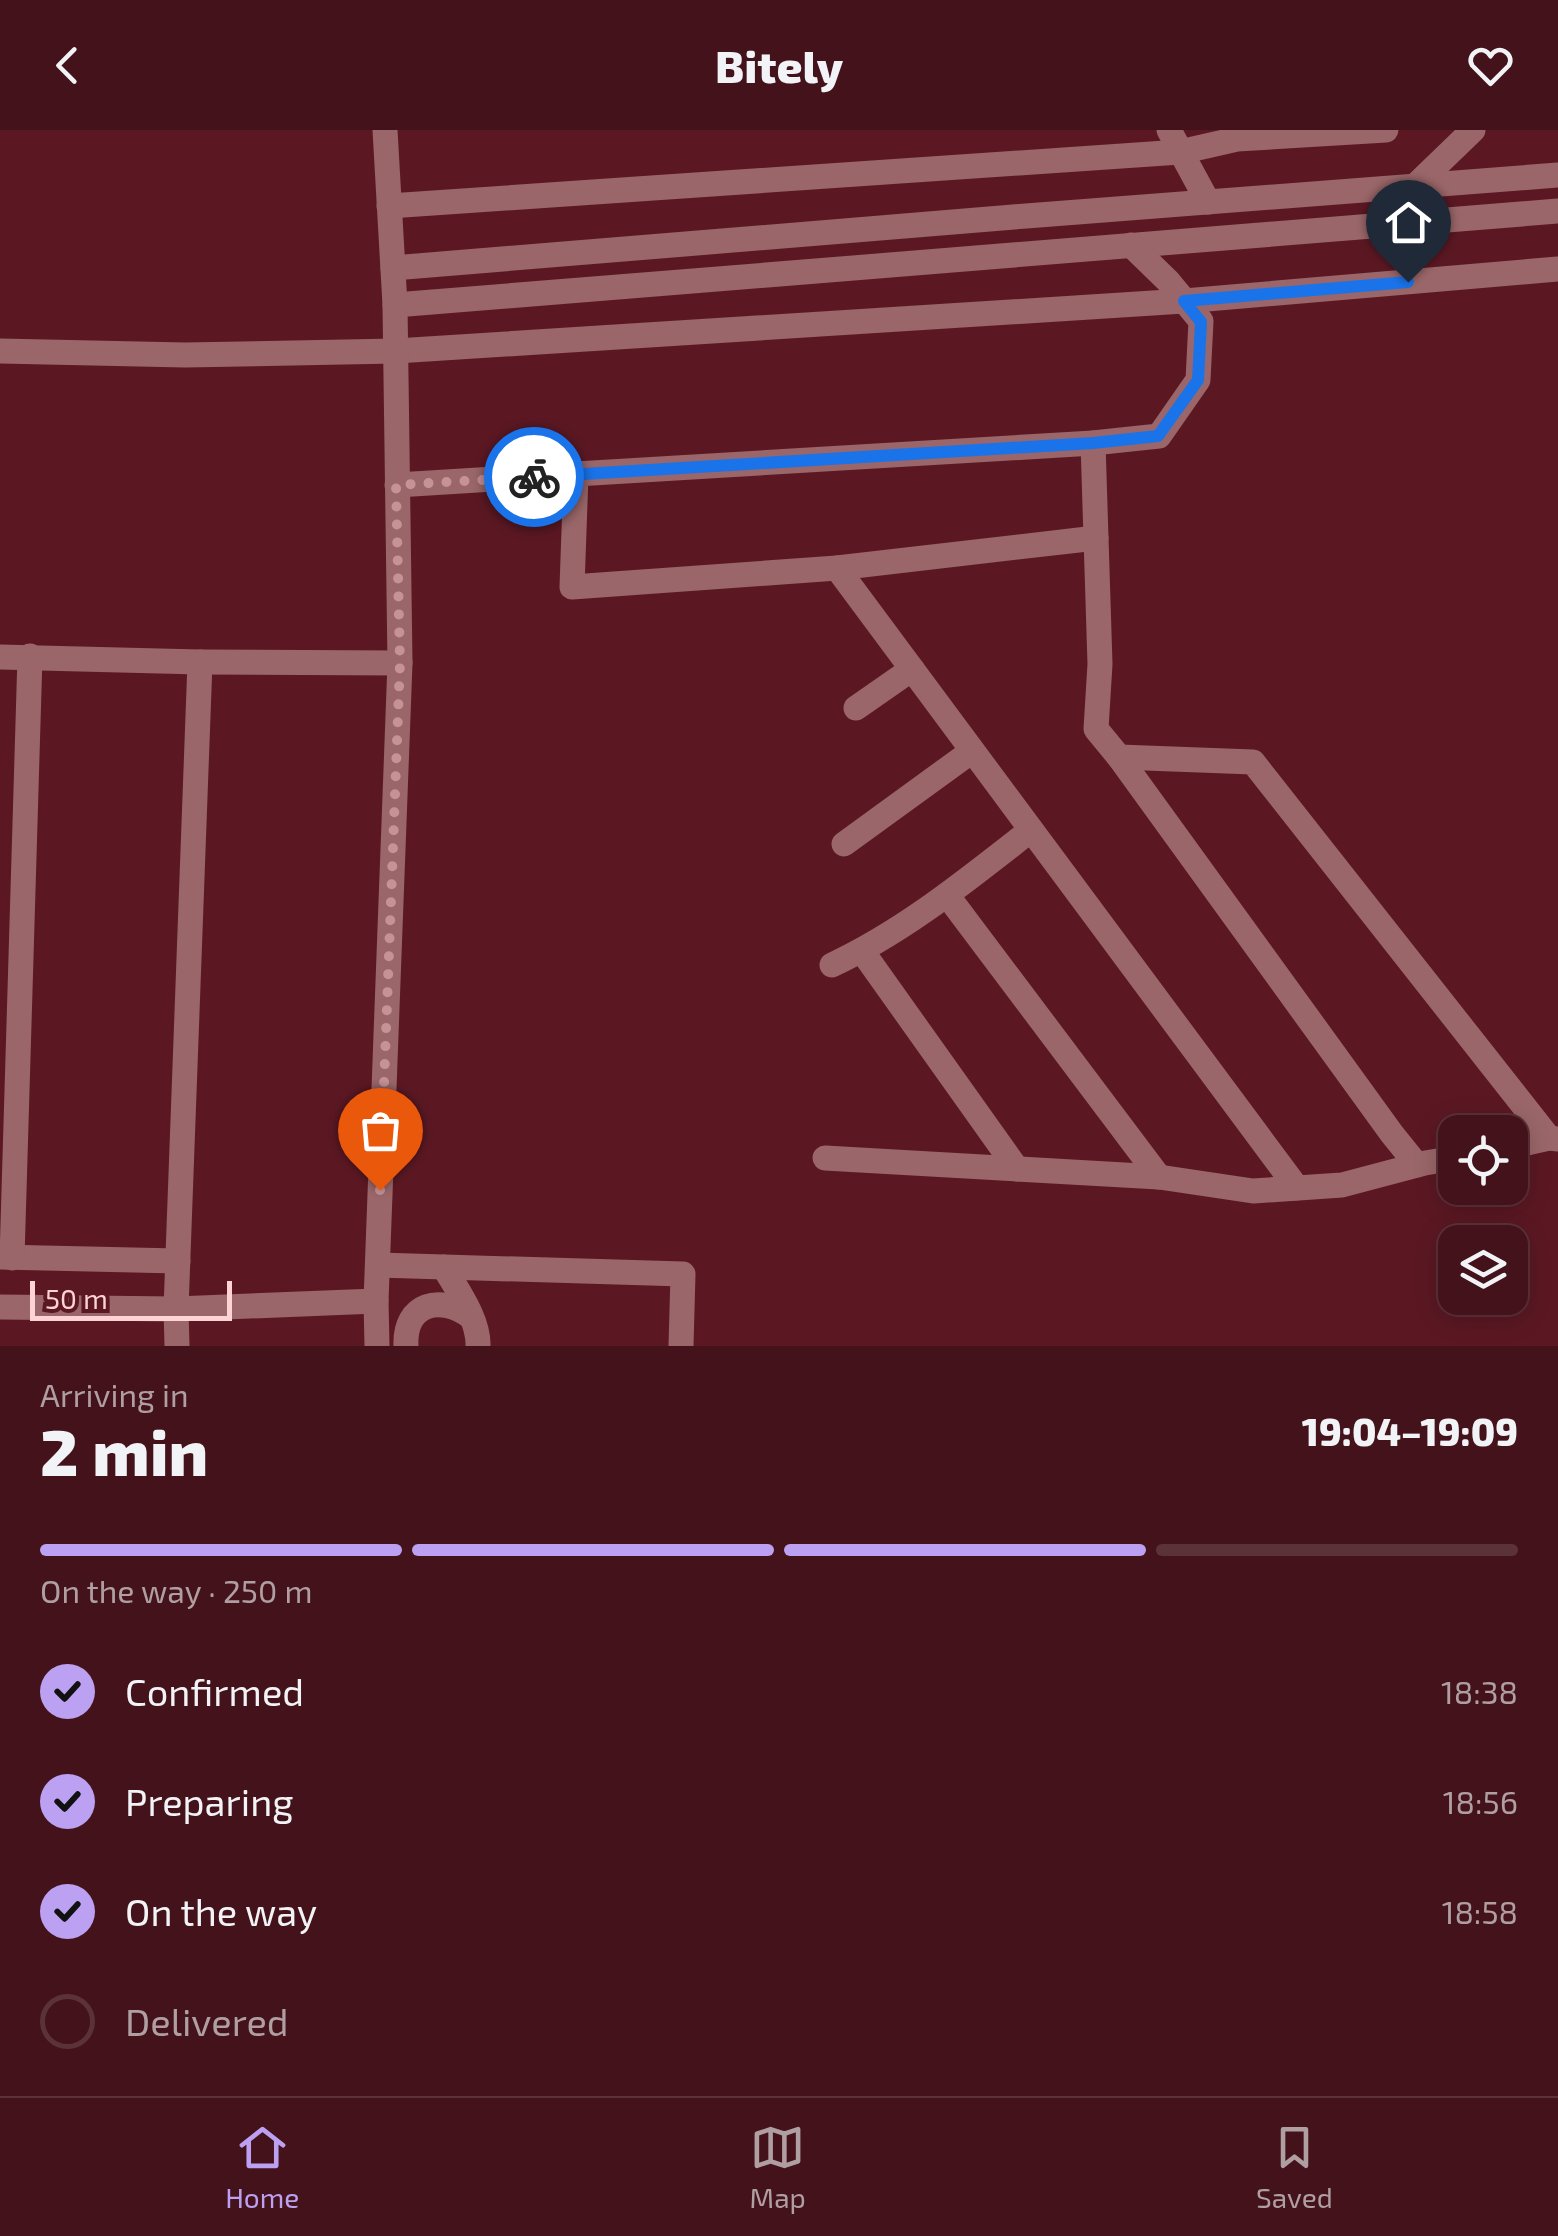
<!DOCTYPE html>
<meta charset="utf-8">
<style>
:root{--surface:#44121a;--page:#4b1b23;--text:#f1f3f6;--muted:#af9ea2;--line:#5c3239;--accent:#bca0f2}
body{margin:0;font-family:"Exo 2",sans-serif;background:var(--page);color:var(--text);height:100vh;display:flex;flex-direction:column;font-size:38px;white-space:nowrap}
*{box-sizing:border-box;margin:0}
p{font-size:32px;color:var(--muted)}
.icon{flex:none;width:55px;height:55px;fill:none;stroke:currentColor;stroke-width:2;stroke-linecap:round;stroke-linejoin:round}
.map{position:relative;height:1216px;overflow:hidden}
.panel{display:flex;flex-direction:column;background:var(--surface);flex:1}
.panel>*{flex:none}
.buttons{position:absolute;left:1438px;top:985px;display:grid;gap:20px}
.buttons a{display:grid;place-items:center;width:90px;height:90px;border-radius:20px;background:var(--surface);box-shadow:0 5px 25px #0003,0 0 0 2px var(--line);font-size:50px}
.scale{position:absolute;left:30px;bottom:25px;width:202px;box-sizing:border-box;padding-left:10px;border:5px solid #fed3d5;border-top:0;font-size:28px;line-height:35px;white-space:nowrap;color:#fed3d5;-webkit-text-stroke:8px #5b1823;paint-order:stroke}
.pin{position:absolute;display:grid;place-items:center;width:85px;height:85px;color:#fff;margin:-102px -42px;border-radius:50% 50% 50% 0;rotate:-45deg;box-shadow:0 0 10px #0007}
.pin .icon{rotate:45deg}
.courier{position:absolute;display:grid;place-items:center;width:100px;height:100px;margin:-50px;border:8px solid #1a73e8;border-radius:50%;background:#fff;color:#222;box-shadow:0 2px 12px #0007}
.head em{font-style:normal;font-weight:800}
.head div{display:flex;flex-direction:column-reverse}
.head{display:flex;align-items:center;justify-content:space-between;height:170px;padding:0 40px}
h1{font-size:65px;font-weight:800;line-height:75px}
.bar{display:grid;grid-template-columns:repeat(4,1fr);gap:15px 10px;align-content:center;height:120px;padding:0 40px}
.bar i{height:12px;border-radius:8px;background:var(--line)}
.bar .selected{background:var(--accent)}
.bar p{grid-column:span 4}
ol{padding:0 40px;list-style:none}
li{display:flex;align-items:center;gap:30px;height:110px}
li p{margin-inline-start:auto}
li .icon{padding:10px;border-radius:50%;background:var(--accent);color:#111;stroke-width:4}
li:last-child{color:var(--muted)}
li i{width:55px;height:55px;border:5px solid var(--line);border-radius:50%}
header{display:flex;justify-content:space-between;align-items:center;height:130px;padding:0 40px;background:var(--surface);font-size:45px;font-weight:800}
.tabs{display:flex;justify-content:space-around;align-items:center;height:140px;border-top:2px solid var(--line);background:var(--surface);font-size:28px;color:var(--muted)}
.tabs a{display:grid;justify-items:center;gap:5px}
.tabs .selected{color:var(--accent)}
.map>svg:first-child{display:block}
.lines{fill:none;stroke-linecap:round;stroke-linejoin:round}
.minor{stroke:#9a6669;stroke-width:25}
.done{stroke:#c59297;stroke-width:10;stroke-dasharray:0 18}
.route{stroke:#1a73e8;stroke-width:12}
</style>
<header><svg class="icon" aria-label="back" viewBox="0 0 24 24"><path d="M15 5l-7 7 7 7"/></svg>Bitely<svg class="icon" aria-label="heart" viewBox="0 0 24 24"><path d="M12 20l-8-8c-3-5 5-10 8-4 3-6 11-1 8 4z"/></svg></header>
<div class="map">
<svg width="1558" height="1216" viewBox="0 0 1558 1216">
<rect width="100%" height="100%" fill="#5b1823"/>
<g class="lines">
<g class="minor">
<path d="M1169,0L1208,72"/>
<path d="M1415,56L1473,0"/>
<path d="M389,76L1180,22L1237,9L1386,0"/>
<path d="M393,138L1026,86L1558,45"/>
<path d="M395,175L1558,81"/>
<path d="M0,221L185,225L396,221L1184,171L1558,139"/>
<path d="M1093,313L1100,534L1096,599L1119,627L1392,1004L1417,1035"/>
<path d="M397,355L576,344"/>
<path d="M1096,408L837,438L572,457L576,344L1093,313L1159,306L1198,250L1201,191L1168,151L1131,115"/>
<path d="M837,438L1297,1058"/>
<path d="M0,527L200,532L400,533"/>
<path d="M856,578L912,539"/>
<path d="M1119,627L1253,632L1549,1008"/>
<path d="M844,714L972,621"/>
<path d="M947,765L1159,1047"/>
<path d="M862,821L1017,1039"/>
<path d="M832,835C905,801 968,749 1031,700"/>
<path d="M1510,1017L1549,1008L1558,1009"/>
<path d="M825,1028L1159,1047L1253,1061L1342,1055L1425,1033L1455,1028"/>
<path d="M0,1127L178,1131"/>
<path d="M12,1128L30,526"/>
<path d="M378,1135L683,1144L681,1216"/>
<path d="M444,1137C457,1160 479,1189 478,1216"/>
<path d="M0,1177L176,1179L376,1171"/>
<path d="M177,1216L176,1179L200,532"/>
<path d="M377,1216L376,1171L400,533L395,175L385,0"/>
<path d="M406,1216C404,1173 441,1164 471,1187"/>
</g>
</g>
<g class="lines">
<path class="done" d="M380,1060L400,533L396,355L534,347"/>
<path class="route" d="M534,347L1093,313L1158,306L1198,250L1201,192L1184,171L1408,152"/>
</g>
</svg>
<div class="buttons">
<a><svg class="icon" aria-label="locate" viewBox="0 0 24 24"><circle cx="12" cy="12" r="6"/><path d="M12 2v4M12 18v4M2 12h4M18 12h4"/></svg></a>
<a><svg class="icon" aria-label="layers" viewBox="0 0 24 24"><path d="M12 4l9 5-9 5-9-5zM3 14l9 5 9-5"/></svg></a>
</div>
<div class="scale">50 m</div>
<div class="pin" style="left:380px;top:1060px;background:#ea580c"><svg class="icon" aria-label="bag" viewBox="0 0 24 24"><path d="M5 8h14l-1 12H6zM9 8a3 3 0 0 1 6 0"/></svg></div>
<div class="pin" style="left:1408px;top:152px;background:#1f2937"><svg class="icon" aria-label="home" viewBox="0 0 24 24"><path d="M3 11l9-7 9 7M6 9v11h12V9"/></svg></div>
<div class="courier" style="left:534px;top:347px"><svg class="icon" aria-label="bike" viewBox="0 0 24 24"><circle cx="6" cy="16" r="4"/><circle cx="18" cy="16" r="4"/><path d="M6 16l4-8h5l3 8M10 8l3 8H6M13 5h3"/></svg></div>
</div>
<section class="panel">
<div class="head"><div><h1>2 min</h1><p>Arriving in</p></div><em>19:04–19:09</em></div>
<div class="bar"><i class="selected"></i><i class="selected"></i><i class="selected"></i><i></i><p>On the way · 250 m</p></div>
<ol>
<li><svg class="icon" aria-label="check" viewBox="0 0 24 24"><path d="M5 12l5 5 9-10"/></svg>Confirmed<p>18:38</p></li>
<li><svg class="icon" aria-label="check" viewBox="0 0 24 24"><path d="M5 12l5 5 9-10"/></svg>Preparing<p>18:56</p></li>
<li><svg class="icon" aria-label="check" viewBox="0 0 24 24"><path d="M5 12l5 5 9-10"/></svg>On the way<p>18:58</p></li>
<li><i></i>Delivered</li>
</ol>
</section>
<nav class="tabs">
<a class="selected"><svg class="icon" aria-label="home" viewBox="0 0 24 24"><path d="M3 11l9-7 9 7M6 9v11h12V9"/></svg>Home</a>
<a><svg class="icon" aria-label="map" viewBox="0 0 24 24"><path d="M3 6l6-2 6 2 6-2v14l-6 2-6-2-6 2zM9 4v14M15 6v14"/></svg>Map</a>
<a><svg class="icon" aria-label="saved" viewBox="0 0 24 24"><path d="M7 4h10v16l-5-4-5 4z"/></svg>Saved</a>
</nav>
